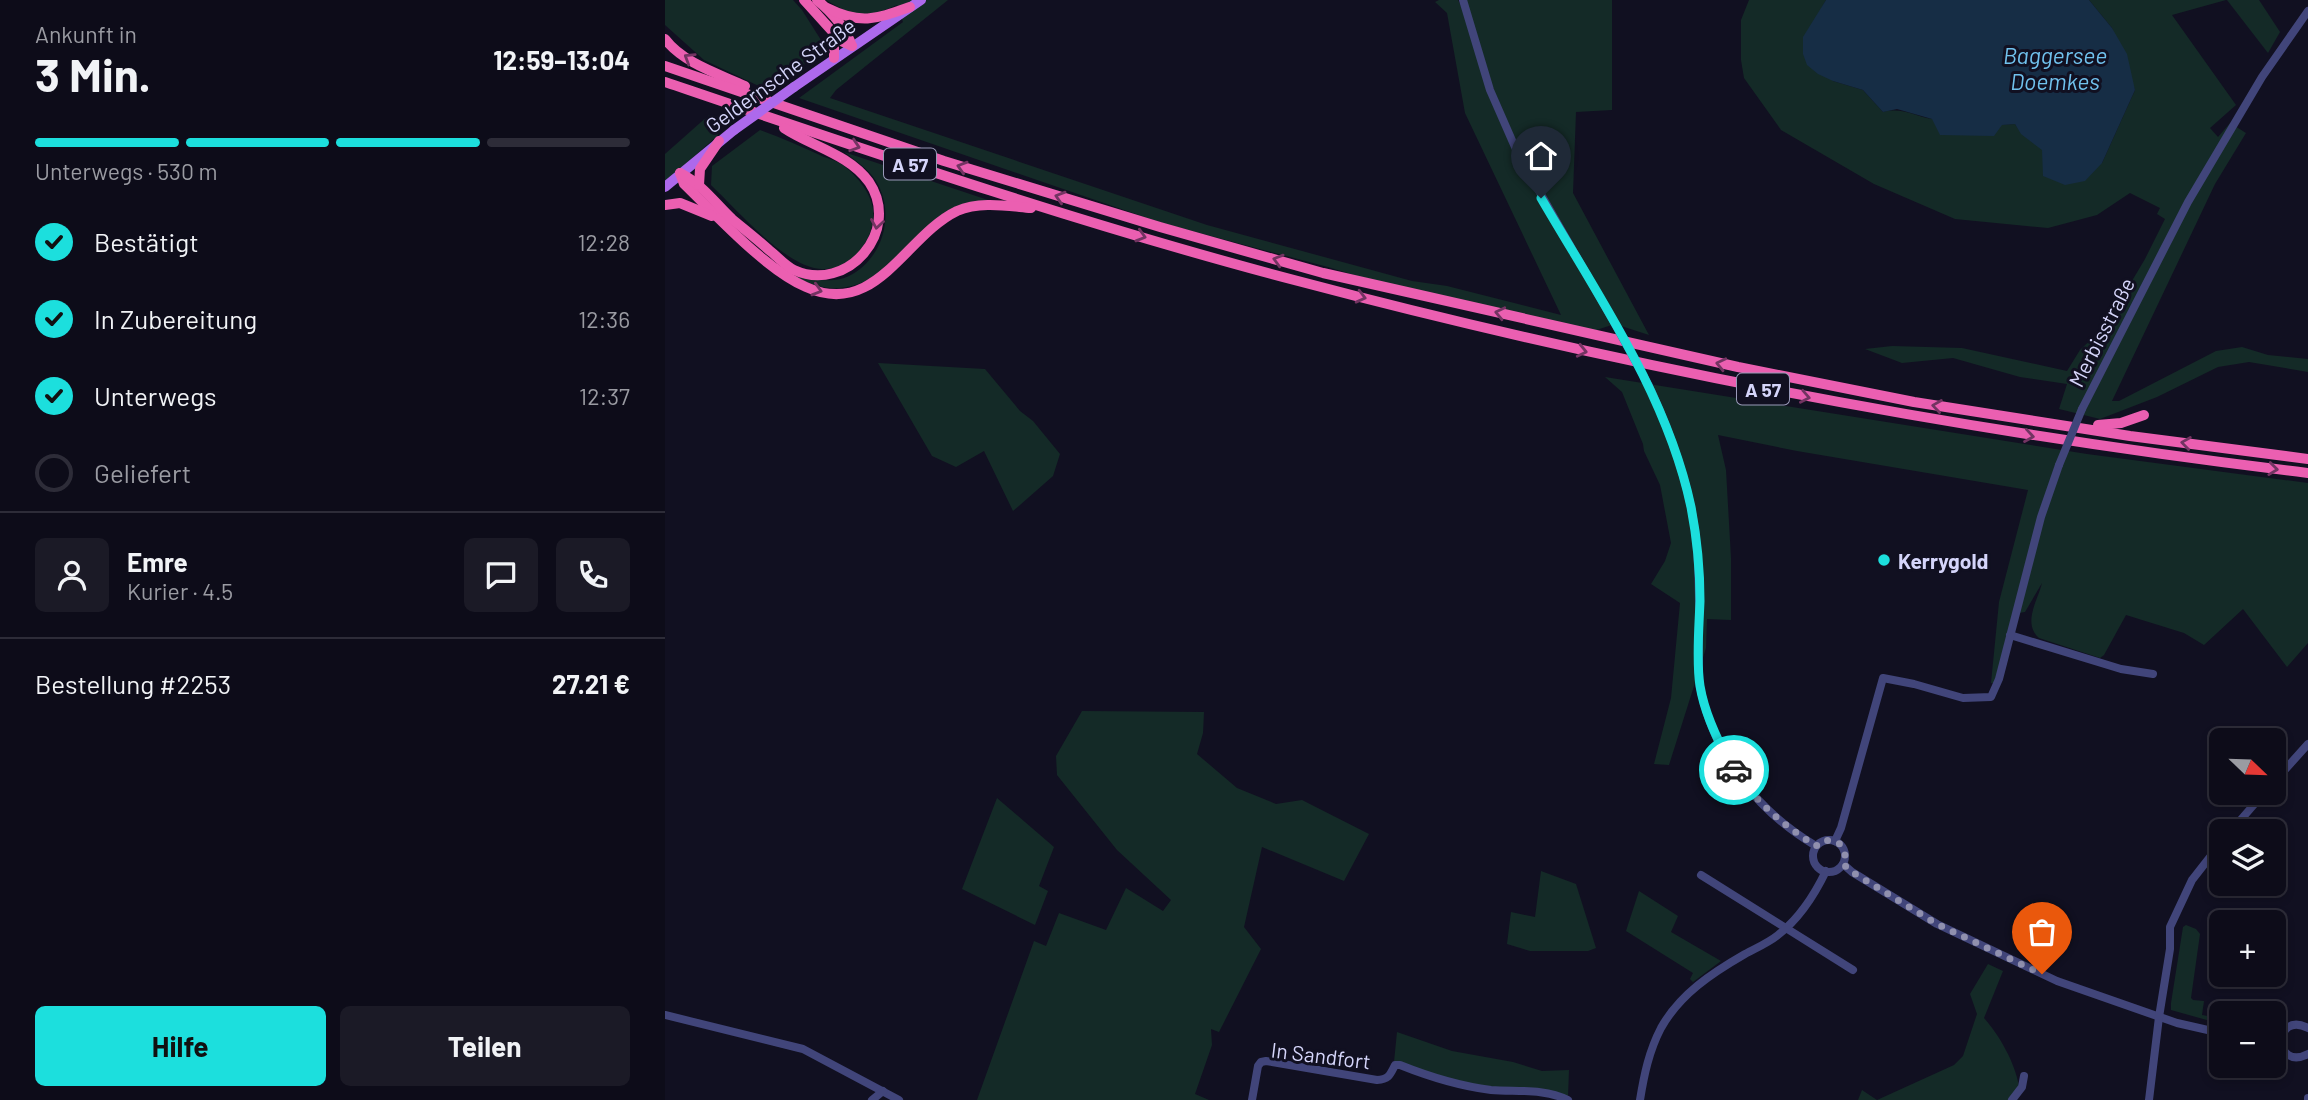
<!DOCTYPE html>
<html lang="de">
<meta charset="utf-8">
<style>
:root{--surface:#0d0c19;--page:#1b1a26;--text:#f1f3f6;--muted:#9a9ba2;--line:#2d2c38;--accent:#1cdfdd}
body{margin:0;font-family:Barlow,sans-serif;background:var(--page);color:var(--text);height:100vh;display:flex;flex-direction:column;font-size:26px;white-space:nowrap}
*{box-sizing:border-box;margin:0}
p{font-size:23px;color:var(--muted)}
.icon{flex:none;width:38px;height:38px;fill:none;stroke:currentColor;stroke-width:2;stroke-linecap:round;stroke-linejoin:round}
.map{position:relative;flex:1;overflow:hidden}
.sheet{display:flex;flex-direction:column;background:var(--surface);width:665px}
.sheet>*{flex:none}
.needle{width:46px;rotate:113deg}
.controls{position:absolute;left:1544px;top:728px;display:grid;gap:14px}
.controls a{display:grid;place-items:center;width:77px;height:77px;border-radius:10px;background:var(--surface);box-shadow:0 4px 10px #0003,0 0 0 2px var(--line);font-size:35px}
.pin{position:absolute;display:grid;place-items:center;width:60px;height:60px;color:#fff;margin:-72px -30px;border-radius:50% 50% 50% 0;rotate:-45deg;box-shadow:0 0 7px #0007}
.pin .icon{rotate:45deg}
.courier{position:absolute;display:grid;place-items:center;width:70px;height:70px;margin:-35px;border:5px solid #1cdfdd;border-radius:50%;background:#fff;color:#222;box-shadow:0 2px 9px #0007}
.overview em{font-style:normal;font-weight:700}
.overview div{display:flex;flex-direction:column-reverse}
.overview{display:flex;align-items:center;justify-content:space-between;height:119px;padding:0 35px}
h1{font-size:46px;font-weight:700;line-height:52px}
.bar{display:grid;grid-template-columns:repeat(4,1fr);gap:10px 7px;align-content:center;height:84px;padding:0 35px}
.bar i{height:9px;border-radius:5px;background:var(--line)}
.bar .on{background:var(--accent)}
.bar p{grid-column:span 4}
.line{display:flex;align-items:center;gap:18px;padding:0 35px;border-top:2px solid var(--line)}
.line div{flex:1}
.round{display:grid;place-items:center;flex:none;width:74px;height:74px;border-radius:10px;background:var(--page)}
ol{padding:0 35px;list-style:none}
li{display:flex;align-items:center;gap:21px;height:77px}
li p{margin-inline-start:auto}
li .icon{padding:7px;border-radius:50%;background:var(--accent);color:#111;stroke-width:4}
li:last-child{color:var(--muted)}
li i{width:38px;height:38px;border:4px solid var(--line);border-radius:50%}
.cta{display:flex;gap:14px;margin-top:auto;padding:14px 35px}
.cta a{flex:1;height:80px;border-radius:10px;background:var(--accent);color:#111;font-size:28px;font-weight:700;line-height:80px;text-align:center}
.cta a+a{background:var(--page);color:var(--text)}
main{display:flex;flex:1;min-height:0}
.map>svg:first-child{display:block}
.green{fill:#142a27}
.water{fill:#162d45}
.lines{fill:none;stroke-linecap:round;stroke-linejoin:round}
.minor{stroke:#41457a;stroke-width:8}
.major{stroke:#ad69ec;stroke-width:10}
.highway{stroke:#eb5fb1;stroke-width:10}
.minor-bridge{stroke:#41457a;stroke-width:8}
.major-bridge{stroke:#ad69ec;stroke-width:10}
.oneway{stroke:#733462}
.done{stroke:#9090ae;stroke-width:7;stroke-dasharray:0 12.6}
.route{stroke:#1cdfdd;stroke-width:9}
.poi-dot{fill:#1cdfdd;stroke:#111021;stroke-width:2.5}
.labels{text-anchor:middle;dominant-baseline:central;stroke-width:6;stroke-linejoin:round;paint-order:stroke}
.shield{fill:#111021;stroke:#9a9ab9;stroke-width:2}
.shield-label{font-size:19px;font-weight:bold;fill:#d5d5fa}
.street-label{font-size:21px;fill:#d5d5fa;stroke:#111021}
.poi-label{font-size:21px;font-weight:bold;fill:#d5d5fa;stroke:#111021;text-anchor:start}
.water-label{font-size:23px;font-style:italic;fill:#70c1ed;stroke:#111021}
</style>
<main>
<section class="sheet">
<div class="overview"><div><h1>3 Min.</h1><p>Ankunft in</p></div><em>12:59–13:04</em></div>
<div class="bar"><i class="on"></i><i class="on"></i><i class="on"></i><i></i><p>Unterwegs · 530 m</p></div>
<ol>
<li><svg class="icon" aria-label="check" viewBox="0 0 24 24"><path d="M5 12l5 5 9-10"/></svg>Bestätigt<p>12:28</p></li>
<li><svg class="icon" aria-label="check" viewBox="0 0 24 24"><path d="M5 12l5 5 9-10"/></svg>In Zubereitung<p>12:36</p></li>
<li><svg class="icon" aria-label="check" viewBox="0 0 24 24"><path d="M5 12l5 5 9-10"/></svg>Unterwegs<p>12:37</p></li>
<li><i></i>Geliefert</li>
</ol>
<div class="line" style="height:126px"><a class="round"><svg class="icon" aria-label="person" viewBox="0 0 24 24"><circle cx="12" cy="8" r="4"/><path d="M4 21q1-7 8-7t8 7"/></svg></a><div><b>Emre</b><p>Kurier · 4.5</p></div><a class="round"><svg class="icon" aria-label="chat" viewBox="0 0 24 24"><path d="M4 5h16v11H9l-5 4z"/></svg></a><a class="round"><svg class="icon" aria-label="phone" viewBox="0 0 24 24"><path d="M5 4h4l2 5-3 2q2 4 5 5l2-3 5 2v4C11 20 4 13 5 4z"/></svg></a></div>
<div class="line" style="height:91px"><div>Bestellung #2253</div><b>27.21 €</b></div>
<div class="cta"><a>Hilfe</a><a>Teilen</a></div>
</section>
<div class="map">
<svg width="1643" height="1100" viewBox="0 0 1643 1100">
<rect width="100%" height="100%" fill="#111021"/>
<g class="green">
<path d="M0,0H128L137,10L161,48L104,91L39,60L0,25Z"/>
<path d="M161,0H283L171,90L165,98L542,225L747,281L782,286L896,315L800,113L782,13L770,2L774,0H793L802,18V0H947V110L911,112L908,193L984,335L950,324L922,333L783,304L663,267L497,223L134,98L238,22L232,5C199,19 192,18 161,0Z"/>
<path d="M1084,0H1161L1149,22L1168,81L1198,90L1218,112C1237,107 1249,116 1267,119C1291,124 1326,126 1350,124C1369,154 1405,156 1437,163L1470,90L1447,28L1424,0H1561L1507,15L1571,105L1545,128L1553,137L1565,123L1581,133L1550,184L1447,401H1454L1551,351L1577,347L1603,355L1643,359V372L1584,362L1553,367L1492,397L1435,419L1394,409L1402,384L1355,377L1288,358L1237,363L1200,349L1227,346L1297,348L1402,371L1415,350L1436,330L1452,306L1480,259L1500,219L1492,214L1495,208L1465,193L1432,215L1383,228L1290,219L1209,184L1116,130L1079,78L1076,60V20Z"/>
<path d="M1562,0H1594L1615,32L1603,53Z"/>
<path d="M44,115L65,119L51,137L0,182V154Z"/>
<path d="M95,130C117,138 138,147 159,157C166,159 174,162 179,166C192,176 206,193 208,209C212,240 182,276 149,268C115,260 72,210 46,185L47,166Z"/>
<path d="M179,152L326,201C318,202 307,201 299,204C291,207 281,218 274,224C231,260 190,312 130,276V275C147,279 168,284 184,276C218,259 231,214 211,181C204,169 191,161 179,152Z"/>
<path d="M213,363L320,369L355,411L368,421L395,454L388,476L348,511L319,451L291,467L267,456Z"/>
<path d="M940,377L1422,454L1643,483V643L1622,667L1578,609L1539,645L1519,633L1461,615L1439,655L1435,658L1374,638C1357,623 1373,600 1377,583L1360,612L1353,613L1330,683H1326L1334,602L1363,490L1132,451L1053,435L1061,470L1066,558V620L1042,619L1041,648L1004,765L989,764L1006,698L1015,603L986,584L1000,561L1006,543L995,485L979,451L978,444L957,392Z"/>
<path d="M417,711L539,712L538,733L532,754L572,788L611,804L637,800L704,834L679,881L597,847L579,927L596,949L554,1032L546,1029L547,1045L530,1094L544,1100H312L369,941L381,946L394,913L441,930L461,888L498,911L506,900L452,850L392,775L391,756Z"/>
<path d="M332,798L389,847L374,886L383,891L370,925L297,889Z"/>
<path d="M876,871L911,884L931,948L923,951H865L842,944L846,912L870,917Z"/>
<path d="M974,891L1013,916L1006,932L1056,961L1028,982L1025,979L1028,973L961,931Z"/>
<path d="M1521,925L1531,929L1535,934L1526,998L1528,1000L1539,1001L1537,1015L1555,1018L1556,1024L1506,1010V1003L1518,927Z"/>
<path d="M1323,964L1338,971L1319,1018C1335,1036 1350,1063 1354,1086L1343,1100H1193L1197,1090L1212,1100L1289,1065L1298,1056L1312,1014L1305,994Z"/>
<path d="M732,1032L787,1051L848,1062L877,1071L904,1070L903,1097L792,1082L729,1062Z"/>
</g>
<path class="water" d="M1161,0H1424L1447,28L1462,54L1470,90L1437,163L1420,181L1400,185L1378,176L1377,150L1356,134L1350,124L1337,125L1329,136L1275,135L1267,119L1232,109L1218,112L1198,90L1168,81L1153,74L1142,65L1138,54V37Z"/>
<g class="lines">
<g class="minor">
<path d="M798,0L825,90L853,154L950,324"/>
<path d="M984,386C1006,434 1025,485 1031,538C1035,574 1034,609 1034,645C1034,658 1033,674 1035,687C1049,756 1092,811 1151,846"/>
<path d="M1417,409L1523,202L1597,77L1643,11"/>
<path d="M1345,635L1456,669L1488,674"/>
<path d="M1608,783L1643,744"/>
<path d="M1566,831L1599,793"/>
<circle cx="1164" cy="856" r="16"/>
<path d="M1170,841L1176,828L1218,678L1249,684L1298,698L1326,697L1334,679L1376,517L1394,465"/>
<path d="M1178,864L1187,872L1272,924L1392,981L1512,1023L1556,1033"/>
<path d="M1036,875L1188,970"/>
<path d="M0,1015L138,1049L234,1100"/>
<path d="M1643,1028C1608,1010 1608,1072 1643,1054"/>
<path d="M207,1100L218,1091"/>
<path d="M587,1100L593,1066L596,1062L601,1061L712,1080C724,1079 725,1075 730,1065H735C765,1077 794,1086 826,1090C852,1092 878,1088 903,1100"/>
<path d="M975,1100C979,1075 984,1051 996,1028C1015,994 1047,973 1080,954C1091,948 1103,943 1113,935C1135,918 1149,896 1161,871"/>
<path d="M1347,1100L1357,1087L1359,1076"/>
<path d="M1484,1100L1494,1017L1505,949V927L1527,880L1556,843"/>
<path d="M1643,1100V1098"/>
</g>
<g class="major">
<path d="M129,87L256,0"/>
<path d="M0,187L69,130"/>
</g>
<g class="highway">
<path d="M139,0L176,41L187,46"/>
<path d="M152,0C168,13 180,27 187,46"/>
<path d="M162,8C196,25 211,19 245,7"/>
<path d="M169,34V58"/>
<path d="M0,39C18,63 54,74 80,86"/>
<path d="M0,66L279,161L495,227L658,273L1073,367L1249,402L1465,436L1643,459"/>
<path d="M0,82C209,153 419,225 633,281C965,369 1302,432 1643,473"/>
<path d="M15,173L19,184C52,216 100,269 141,287C211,319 240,236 292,211C315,201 342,206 366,208"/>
<path d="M15,173C37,184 50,203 67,219C79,229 92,239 104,250C112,256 120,266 129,270C182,294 237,231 204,182C184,154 146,146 119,128"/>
<path d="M34,185L35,169L54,141"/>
<path d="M0,205L15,203L47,216"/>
<path d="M1433,425L1456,423L1479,415"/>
</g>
<g class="minor-bridge">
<path d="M950,324L984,386"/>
<path d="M1394,465L1417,409"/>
</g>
<path class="major-bridge" d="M69,130L129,87"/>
</g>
<defs><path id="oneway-chevron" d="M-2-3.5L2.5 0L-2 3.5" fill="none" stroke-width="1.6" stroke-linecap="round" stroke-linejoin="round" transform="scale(1.75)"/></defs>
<g class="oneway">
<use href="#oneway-chevron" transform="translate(24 58) rotate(-148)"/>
<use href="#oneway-chevron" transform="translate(190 146) rotate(18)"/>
<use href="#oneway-chevron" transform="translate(297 167) rotate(-163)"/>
<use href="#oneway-chevron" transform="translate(395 197) rotate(-163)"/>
<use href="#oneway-chevron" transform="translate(212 224) rotate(99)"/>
<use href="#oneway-chevron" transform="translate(476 236) rotate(16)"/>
<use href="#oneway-chevron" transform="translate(613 260) rotate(-164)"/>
<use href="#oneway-chevron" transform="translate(152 290) rotate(16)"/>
<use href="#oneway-chevron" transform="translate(696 297) rotate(14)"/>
<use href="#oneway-chevron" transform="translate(835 313) rotate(-167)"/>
<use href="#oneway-chevron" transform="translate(917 351) rotate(13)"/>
<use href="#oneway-chevron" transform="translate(1056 364) rotate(-167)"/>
<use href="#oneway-chevron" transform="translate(1140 397) rotate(11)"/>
<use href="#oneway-chevron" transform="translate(1272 406) rotate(-172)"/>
<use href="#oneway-chevron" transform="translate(1364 436) rotate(9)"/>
<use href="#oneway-chevron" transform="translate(1521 443) rotate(-172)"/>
<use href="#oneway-chevron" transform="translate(1608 469) rotate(7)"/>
</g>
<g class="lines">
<path class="done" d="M1069,770C1090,801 1119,826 1151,846L1160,840L1174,843L1180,855L1178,864L1187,872L1272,924L1377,974"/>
<path class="route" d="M876,198C933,296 1002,394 1026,507C1032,538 1035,570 1035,601C1034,628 1031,661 1035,686C1040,716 1054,744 1069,770"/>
</g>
<circle class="poi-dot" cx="1219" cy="560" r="7"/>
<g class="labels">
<g class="shield">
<rect x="219" y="148.5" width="52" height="31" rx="5"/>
<rect x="1072" y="373.5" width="52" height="31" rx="5"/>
</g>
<g class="shield-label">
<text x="245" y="164">A 57</text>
<text x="1098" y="389">A 57</text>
</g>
<g class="street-label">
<text transform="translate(115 75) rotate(-36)">Geldernsche Straße</text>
<text transform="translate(1436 332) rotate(-63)">Merbisstraße</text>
<text transform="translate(656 1055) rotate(7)">In Sandfort</text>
</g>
<g class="poi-label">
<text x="1233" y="560">Kerrygold</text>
</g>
<g class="water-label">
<text x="1390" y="55">Baggersee<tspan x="1390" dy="26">Doemkes</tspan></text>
</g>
</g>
</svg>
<div class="controls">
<a><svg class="needle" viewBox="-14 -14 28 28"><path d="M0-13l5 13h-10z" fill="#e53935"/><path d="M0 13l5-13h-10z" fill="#9a9ba2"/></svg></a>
<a><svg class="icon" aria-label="layers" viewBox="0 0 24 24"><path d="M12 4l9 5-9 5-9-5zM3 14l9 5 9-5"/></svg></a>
<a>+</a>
<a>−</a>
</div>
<div class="pin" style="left:1377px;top:974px;background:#ea580c"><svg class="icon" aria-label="bag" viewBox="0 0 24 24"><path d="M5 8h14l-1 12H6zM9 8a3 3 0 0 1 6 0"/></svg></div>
<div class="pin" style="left:876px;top:198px;background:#1f2937"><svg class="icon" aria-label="home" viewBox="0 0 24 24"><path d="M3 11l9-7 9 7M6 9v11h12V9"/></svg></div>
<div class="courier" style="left:1069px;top:770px"><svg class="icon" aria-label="car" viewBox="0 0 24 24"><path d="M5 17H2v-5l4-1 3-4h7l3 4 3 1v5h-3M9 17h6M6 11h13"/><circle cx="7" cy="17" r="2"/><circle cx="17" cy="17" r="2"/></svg></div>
</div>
</main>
